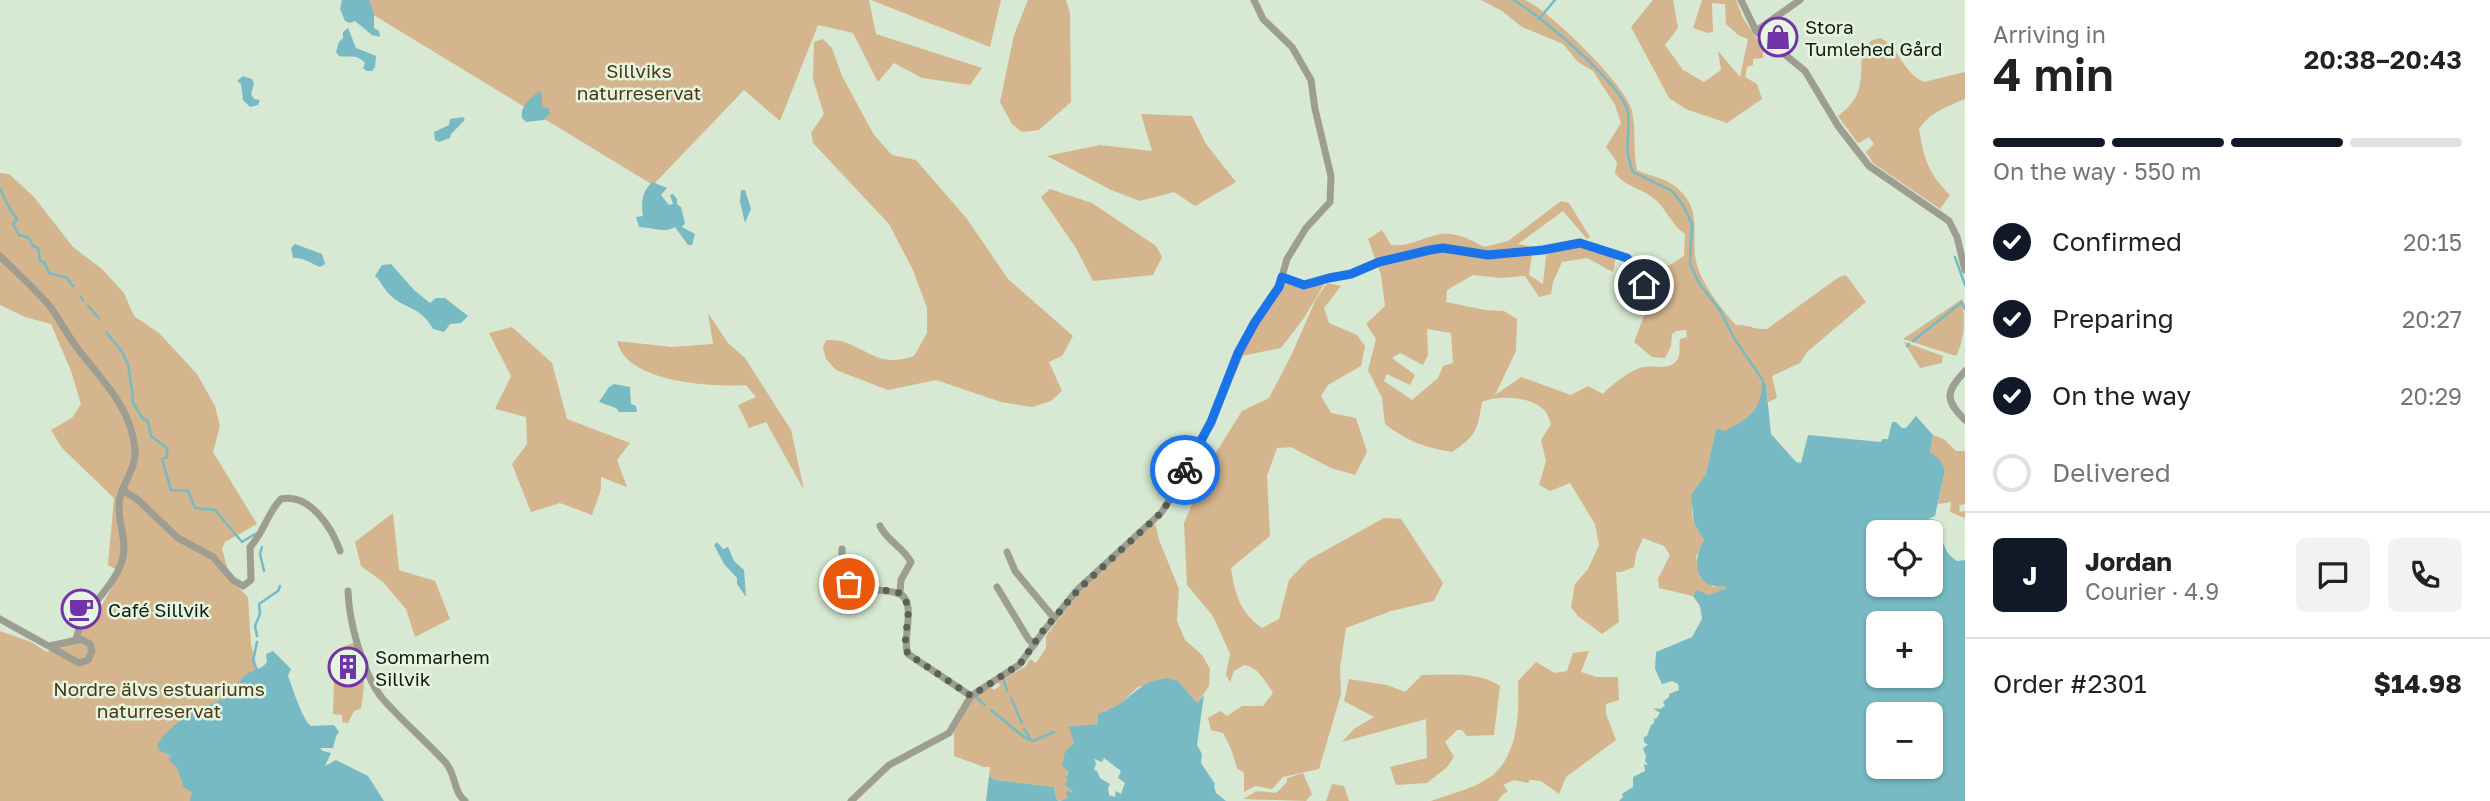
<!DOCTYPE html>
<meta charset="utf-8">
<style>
:root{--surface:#fff;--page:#f2f2f2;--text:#222;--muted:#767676;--line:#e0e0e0;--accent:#111827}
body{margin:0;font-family:"Golos Text",sans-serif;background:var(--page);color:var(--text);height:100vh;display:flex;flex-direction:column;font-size:26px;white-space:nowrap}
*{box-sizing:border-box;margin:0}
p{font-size:23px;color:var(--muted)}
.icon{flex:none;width:38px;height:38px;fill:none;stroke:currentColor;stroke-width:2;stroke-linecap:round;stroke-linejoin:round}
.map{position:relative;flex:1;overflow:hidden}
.panel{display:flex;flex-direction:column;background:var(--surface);width:525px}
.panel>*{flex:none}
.controls{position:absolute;left:1866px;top:520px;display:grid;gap:14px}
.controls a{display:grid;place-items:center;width:77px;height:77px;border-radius:10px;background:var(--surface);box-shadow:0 2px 5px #0004;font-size:35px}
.pin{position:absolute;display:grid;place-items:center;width:60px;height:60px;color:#fff;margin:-30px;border:4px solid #fff;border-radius:50%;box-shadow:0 2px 7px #0007}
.courier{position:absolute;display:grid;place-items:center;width:70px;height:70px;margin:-35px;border:5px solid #1a73e8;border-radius:50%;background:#fff;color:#222;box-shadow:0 2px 9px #0007}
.head em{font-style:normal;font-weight:600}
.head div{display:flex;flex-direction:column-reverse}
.head{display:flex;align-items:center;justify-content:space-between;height:119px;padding:0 28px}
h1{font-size:46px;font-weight:600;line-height:52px}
.bar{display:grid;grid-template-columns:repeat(4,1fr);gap:10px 7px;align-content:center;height:84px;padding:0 28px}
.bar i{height:9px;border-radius:5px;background:var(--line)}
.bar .on{background:var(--accent)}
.bar p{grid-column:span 4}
.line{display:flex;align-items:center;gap:18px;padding:0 28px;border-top:2px solid var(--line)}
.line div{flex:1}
.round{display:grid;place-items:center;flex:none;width:74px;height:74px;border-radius:10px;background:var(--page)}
ol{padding:0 28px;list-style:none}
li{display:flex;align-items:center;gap:21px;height:77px}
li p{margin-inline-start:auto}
li .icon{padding:7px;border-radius:50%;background:var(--accent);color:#fff;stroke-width:4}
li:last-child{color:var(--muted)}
li i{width:38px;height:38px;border:4px solid var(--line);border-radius:50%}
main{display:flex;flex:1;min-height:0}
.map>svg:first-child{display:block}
.green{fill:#d4b58d;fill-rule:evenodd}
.water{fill:#77bac3;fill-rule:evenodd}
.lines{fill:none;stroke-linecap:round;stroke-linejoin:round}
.stream{stroke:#77bac3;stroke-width:2.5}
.minor{stroke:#9d9d92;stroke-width:7}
.done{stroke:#586255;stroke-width:7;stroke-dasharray:0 12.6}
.route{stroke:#1a73e8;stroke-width:9}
.labels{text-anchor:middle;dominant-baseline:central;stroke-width:5;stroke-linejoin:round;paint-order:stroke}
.poi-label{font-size:19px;fill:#131a12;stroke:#e4f6e0;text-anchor:start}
.park-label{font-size:19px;fill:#4e3614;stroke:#e4f6e0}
</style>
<main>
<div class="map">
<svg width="1965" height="801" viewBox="0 0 1965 801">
<rect width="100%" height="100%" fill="#d7e9d2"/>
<g class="green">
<path d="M349,0H869L876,34L982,68L970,85L922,78L894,63L878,82L853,33L818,25L780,121L744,90L653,185Z"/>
<path d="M871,0H1001L990,47Z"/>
<path d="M1028,0H1066L1070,13L1071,102L1039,130L1022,132L1012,124L1000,102L1014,35Z"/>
<path d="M1481,0C1494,0 1513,0 1525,0C1549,10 1627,86 1632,111C1636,130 1633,151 1637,170C1650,177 1665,177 1677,188C1705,211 1689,239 1697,265C1703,285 1721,309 1736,325C1747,324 1755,330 1767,329L1839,277L1846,275L1866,302L1807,352L1800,363L1772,376L1777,398L1768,402L1766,385L1762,384C1767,407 1743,422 1725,432L1716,429L1706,474L1691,495C1693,503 1691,511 1693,519C1694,527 1701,532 1704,540L1696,557L1700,578L1713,587L1725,585L1726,588L1709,595L1700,592L1694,593L1693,596L1659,588L1658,579L1670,555L1664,546L1643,538L1636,554L1634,567L1621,572H1616L1619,622L1602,634L1578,616L1571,607L1575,584L1588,569L1599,545L1595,524L1570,483L1550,491L1539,485L1546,461L1541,440L1551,424C1549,419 1547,412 1543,409C1530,396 1497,395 1482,402C1477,431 1477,435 1452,452C1423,447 1409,442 1385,424L1382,398L1368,370L1376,339L1366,324L1385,306L1381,275L1368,239L1382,230L1391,245C1410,247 1423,237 1441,234C1455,232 1472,240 1484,247L1508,241L1561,201L1569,203L1590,237L1587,239L1563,211L1518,244L1533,247L1529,275L1543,284L1546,255C1574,243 1588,248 1616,256L1613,272L1587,258L1562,262L1553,282L1551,294L1539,297L1525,276L1501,278L1473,275L1447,290L1446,302L1485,310L1504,311L1517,319L1516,351L1495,395L1521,377L1571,395L1588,386L1603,394C1610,386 1633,368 1644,367C1656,365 1673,372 1679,356C1680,352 1679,344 1680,339L1687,337L1686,330L1676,331L1672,334L1671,346L1665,358L1652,357L1634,342L1651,298L1644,275L1657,273L1684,256L1685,234C1670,224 1667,208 1652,197C1640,188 1624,186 1615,173L1617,162L1606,147L1621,123L1615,105L1593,71L1578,62L1563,44L1522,27L1502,11ZM1427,329L1451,333L1453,363L1443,366L1438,378L1412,400L1384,381L1387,374L1410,385L1415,375L1392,358L1400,353L1423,365L1428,355Z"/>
<path d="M1653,0H1673L1678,28L1665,45L1683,70L1704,82L1721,70L1718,51L1740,77L1748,39L1738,35L1726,24L1725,4L1712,3L1713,32L1708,33L1693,28L1702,0H1736L1743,18L1763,48V58L1753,59V65L1747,67L1745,77L1757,84L1762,99L1727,123L1686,109L1669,98L1631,27Z"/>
<path d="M1881,38C1900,49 1903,73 1924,82L1965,72V99C1946,107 1931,112 1919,129C1924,159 1928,173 1950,195L1940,209L1873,163L1866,152L1874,144L1869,137L1859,143L1857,142L1838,116C1865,96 1860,81 1862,50L1872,40Z"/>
<path d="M823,39L832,48L842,76L874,135L892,155L916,160L967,219L1008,279L1073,336L1062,356L1049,362L1062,391L1051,401L1032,407L1001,402L936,380L888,390L836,370L826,359L823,348L826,340C862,338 872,371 914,356L927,333V308L913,270L889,224L813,143L811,133L824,114L813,79L814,42Z"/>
<path d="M1141,114L1192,116L1206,144L1236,182L1195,206L1174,192L1140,201L1111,190L1047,156L1100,145L1152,151Z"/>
<path d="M0,173L9,174L34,197L73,247L102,269L124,293L134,316L159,333L197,374L215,406L220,426L213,452L257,524L225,542L222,549L231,580L248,597L251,645L266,700L270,801H0V631L31,642L47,652C84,639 105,605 119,571L108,565L114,498L62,448L51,430L72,418L81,404L71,371L51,324L25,317L0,305Z"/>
<path d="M1050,189L1092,203L1156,246L1162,257L1153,275L1093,281L1076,248L1041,197Z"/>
<path d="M1286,281L1305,288L1326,281L1304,318L1281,348L1241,356L1247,341Z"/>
<path d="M1327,283L1341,286L1324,308L1329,323L1357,335L1365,346L1361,366L1328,385L1321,396L1331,413L1356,418L1367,452L1355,475L1331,468L1291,447L1277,448L1267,476L1270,536L1231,568C1235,594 1240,613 1262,628L1279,619L1289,580L1308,560L1384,518L1401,519L1443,583L1434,601L1391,611L1346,628L1340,668L1341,694L1319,769L1283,777L1272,789L1255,786L1244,792V772L1237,769C1234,756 1230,745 1223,733L1211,730L1208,718L1220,711L1227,716L1242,706H1263L1273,693C1266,682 1258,667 1244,665L1234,671L1230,682L1226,675L1230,654L1213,616L1187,585L1184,523L1210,462L1242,411L1269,398L1290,358L1316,299Z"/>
<path d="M1962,299C1965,317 1965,340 1956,356L1903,339Z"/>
<path d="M708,313L728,343L745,358L791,430L804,490L766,422L749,428L738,405L756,397L746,385C712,387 626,383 617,341L672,347L713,344Z"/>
<path d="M512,327L552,363L567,419L630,443L617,460L627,487L601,477V489L592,515L560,503L531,512L512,464L527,444L526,417L495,409L511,376L489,333Z"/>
<path d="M1904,342L1943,356L1942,363L1920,368Z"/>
<path d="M1933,435L1944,439L1956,451H1965V504L1958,506L1960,507L1959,512L1965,511V518L1950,512L1951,502L1938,504L1945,470L1930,452Z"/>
<path d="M393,513L399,570L435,581L450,619L415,637L406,609L383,582L361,566L355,542Z"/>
<path d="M1155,523L1159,540L1179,589L1177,621L1185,640L1202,655L1210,669L1209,686L1197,703L1178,681L1138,687L1117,707L1104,711L1098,724L1080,727H1070L1074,743L1067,768L1068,776H1065L1073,791L1072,793L1068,790L1069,798L1060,801L1056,798L1054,787L995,780L989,776L990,767H984L954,756V731L974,697L990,686L994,690L1000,686L998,681L1025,667L1030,659L1036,663L1046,648V636L1079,593Z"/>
<path d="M355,642C365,671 366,678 361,709L354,711L348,723L342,722V715L333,714L334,680H338L343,669L349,686L359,685V674H356L349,655H346L343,647Z"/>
<path d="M1589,651L1581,672L1597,677H1618L1619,700L1606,704V714L1616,740L1566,777L1559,794L1541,781L1530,780L1528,783L1514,780L1503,785L1508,791L1502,795L1498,801H1431C1452,793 1482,787 1497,771C1519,748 1519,710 1518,681L1536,662L1555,673L1567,671L1573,653Z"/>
<path d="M1422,675C1449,675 1477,671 1500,686L1494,735L1467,736L1462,730H1457L1445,742L1454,757L1447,767L1427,783L1396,785L1390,767L1427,758L1426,719L1342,742L1354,729L1374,717L1344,701L1349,679L1387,685L1405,692Z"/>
<path d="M1303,773L1312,794L1306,801L1243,799L1257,791L1276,793L1287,782V778Z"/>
<path d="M1332,784L1344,786L1349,801H1326Z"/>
</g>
<g class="water">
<path d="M342,0H369L374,13V28L379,31L380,37L372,35L355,21L350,23L345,21L340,9Z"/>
<path d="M348,28L356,48L376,56L375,67L372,71H367L363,68L365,63C356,53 350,58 339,56L336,52L339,42L343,38V32Z"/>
<path d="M243,76L252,79L254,84L251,94L254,99L260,100L258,105L250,107L243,100L241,84L237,81Z"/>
<path d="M540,91L542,96V107L548,108L550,113L544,120L526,122L522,118C520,106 531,98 540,91Z"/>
<path d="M463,117L465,120L451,134L450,138L439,142L435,140L434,132L449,125L450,119Z"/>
<path d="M652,182L667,188L661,195L669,205L673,204L670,195L673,194L677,199V204L681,207L685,223L682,227L695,234L692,245H688L675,227C664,234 651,227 639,227L636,217L643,216C641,202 642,192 652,182Z"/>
<path d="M741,190H745L751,209L745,223L740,202Z"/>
<path d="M295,244L322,254L325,264L320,267C311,263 303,257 293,258L291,248Z"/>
<path d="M391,264L414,290L430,303L436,298H445L468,316L461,323L450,324L444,332L433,329C421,306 403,309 389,294C383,288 381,281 375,276L382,265Z"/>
<path d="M1762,379L1766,385L1771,434L1796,462L1801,463L1808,435L1881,442L1882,439H1888L1892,422H1896L1902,428H1906L1916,416L1933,435L1930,452L1939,459L1945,470L1935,516L1928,519L1937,520C1943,536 1941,551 1957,561L1965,560V801H1619L1623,797L1622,794L1633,787V777L1645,771L1644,764L1648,765L1645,761L1646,756L1643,748L1648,745L1644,742V737L1647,736L1651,725L1654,723V718L1656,719L1660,713L1653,708L1660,709L1665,706L1663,702L1669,697V694L1679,690L1678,684L1672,681L1662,684L1655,669L1656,652L1692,637L1702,619L1700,606L1693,596L1696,590L1709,595L1726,588L1725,586C1695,590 1691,562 1704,540L1694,523L1691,495L1706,474L1716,429L1725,431C1751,417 1763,409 1762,379ZM1878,532H1930V584H1878ZM1878,623H1930V676H1878ZM1878,714H1930V766H1878Z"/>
<path d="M614,384L630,387L631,404L636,406L637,412H619L616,408L599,402L609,387Z"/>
<path d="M717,542L723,549L728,547L734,561L744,570L746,597L737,584V578L724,564L714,545Z"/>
<path d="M273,651L291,669L288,676C293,689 302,719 311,726L334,725L339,732L336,736L333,748H320L323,751L331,753L325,766L336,760L368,776L384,801H190L192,792L184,788L177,768L168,759L172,756L160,751L157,746C168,724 196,710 218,701C226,697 231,700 238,694L239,691L235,688L234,684L240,682C244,670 260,672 267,662L266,654Z"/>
<path d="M1168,678L1178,681L1197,703L1204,695L1197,745L1202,754L1201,763L1215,784L1214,786L1216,793L1226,801H1060L1068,798L1066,792L1068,790L1072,793L1073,791L1064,784L1068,782L1065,776H1068V771L1062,765L1065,752L1074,743L1069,727L1098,724V715C1105,710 1112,709 1118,705C1138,691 1142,681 1168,678ZM1104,758L1121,771L1118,778L1125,783L1121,794L1116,791L1115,797L1109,795L1108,788L1110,784L1100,778L1097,771L1094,770L1096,763L1094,759L1102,762Z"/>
<path d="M989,776L995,780L1054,787L1056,798L1059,801H986Z"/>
</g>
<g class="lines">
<g class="stream">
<path d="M1513,0C1538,13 1624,86 1628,113C1631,138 1622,144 1633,172L1672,191L1683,205L1692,224L1690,264L1700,285L1720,310L1734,338L1762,379"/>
<path d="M1539,19L1555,0"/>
<path d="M0,188C4,198 10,210 17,219L13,224L19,235L29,238L33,246L38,248L40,261L44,262L49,273L67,278L73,286"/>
<path d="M1955,257L1965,285"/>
<path d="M80,296L83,300"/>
<path d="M88,306L99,318"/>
<path d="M106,332L123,353L128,365L133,396L132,401L143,419L148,421L151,436L167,448V457L162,459L171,490L188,491L195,508L215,510L242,542L255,534"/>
<path d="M1913,341L1962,302L1965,309"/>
<path d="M1907,346L1909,344"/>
<path d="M262,547L260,554L264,571"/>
<path d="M257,636L255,626L260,614L259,604L278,591L280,586"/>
<path d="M257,670L253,661L257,642"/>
<path d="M1004,681L1007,691"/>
<path d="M976,697L985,705"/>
<path d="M1011,698L1022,723"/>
<path d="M991,710L1024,737L1033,741L1054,732"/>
<path d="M1024,729L1030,738"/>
</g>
<g class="minor">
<path d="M1741,0L1756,31L1805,71L1838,126L1869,166L1949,221L1957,237L1965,270"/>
<path d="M1756,31L1800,0"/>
<path d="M0,256C17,273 37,290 52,309C60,321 67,334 75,345C99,378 131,405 135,449C137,470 119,486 119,505C118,523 127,539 123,557C116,589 81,608 76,640"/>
<path d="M1282,277L1304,285L1329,278L1351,274L1379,262L1430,250L1442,248L1488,255L1543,250L1580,243L1627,258L1639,274L1646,291V300"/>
<path d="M1965,371C1946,392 1944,399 1965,420"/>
<path d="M123,490L138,500L178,538L213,557L233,580L243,586L251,580L250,547C264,533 267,513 281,499C310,493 332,528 340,551"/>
<path d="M880,526C887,541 903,547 911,562L901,580L900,593"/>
<path d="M842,549V572L849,584C864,591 882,589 897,593C919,599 901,638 908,654L971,696"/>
<path d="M1007,552L1015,571L1054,618"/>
<path d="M997,587L1029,640L1035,644"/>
<path d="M348,591C349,622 363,674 382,698C402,721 426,741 446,763C456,775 453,791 465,801"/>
<path d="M0,619L79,663L88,660L92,651L90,644L81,639L50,646"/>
<path d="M851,801L889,765L949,733L971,696L1020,664L1043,632L1078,589L1161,513L1173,495L1211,422L1246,339L1279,287L1287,259L1306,228L1330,202L1331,176L1315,109L1311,80L1292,47L1263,19L1254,0"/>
</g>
</g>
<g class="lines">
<path class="done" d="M849,584L900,593C918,610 899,634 908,654L971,696L1020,664L1042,632L1079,589L1161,513L1173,495L1185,470"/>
<path class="route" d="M1185,470L1211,422L1238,353L1255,322L1279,287L1282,277L1304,285L1329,278L1351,274L1379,262L1430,250L1443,248L1488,255L1543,250L1580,243L1627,258L1639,274L1644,285"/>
</g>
<defs>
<symbol id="shop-ring" viewBox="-11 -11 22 22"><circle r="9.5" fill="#e4f6e0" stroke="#7434a9" stroke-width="1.5"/><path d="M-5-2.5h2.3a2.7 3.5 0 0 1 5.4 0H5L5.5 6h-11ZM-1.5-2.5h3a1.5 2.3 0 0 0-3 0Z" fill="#7434a9"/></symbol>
<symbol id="cafe-ring" viewBox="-11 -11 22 22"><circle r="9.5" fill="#e4f6e0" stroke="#7434a9" stroke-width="1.5"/><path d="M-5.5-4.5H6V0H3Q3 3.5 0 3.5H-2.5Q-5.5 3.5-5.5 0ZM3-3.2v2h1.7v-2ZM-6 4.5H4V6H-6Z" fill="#7434a9"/></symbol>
<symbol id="building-ring" viewBox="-11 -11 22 22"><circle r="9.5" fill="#e4f6e0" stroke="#7434a9" stroke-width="1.5"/><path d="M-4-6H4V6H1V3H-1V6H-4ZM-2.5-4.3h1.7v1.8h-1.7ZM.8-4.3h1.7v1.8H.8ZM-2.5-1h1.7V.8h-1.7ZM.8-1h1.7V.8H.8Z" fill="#7434a9"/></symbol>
</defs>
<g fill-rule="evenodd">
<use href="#shop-ring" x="1756" y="15" width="44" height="44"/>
<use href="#cafe-ring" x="59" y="587" width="44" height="44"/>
<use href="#building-ring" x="326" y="645" width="44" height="44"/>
</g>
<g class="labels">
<g class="poi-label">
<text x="1805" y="26">Stora<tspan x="1805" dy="22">Tumlehed Gård</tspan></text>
<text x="108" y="609">Café Sillvik</text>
<text x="375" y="656">Sommarhem<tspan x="375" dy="22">Sillvik</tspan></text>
</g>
<g class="park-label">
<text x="639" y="70">Sillviks<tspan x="639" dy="22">naturreservat</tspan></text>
<text x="159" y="688">Nordre älvs estuariums<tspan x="159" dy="22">naturreservat</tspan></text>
</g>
</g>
</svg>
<div class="controls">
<a><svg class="icon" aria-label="locate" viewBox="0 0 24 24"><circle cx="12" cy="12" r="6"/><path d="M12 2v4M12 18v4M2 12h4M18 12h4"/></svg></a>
<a>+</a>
<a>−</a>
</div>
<div class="pin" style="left:849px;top:584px;background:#ea580c"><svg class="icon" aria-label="bag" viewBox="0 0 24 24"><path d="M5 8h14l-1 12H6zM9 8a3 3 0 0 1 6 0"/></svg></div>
<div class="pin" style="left:1644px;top:285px;background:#1f2937"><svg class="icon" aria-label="home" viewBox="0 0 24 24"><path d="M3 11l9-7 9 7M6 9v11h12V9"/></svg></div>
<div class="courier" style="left:1185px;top:470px"><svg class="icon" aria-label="bike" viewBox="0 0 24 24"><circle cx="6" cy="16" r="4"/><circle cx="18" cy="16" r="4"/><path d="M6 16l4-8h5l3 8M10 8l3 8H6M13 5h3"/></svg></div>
</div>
<section class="panel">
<div class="head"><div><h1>4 min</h1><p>Arriving in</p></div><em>20:38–20:43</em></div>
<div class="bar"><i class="on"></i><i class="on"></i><i class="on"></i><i></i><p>On the way · 550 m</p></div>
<ol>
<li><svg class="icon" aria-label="check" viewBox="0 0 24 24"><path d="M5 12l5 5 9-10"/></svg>Confirmed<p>20:15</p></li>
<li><svg class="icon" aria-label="check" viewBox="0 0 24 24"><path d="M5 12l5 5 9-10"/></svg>Preparing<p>20:27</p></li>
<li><svg class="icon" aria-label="check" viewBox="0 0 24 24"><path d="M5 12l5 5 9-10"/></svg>On the way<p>20:29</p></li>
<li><i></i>Delivered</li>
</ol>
<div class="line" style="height:126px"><b class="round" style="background:var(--accent);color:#fff">J</b><div><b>Jordan</b><p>Courier · 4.9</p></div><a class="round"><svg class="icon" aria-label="chat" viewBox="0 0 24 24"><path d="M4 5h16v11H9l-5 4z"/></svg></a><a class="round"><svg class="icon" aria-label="phone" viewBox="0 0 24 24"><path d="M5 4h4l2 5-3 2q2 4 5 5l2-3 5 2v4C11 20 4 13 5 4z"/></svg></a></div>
<div class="line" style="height:91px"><div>Order #2301</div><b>$14.98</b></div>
</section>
</main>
